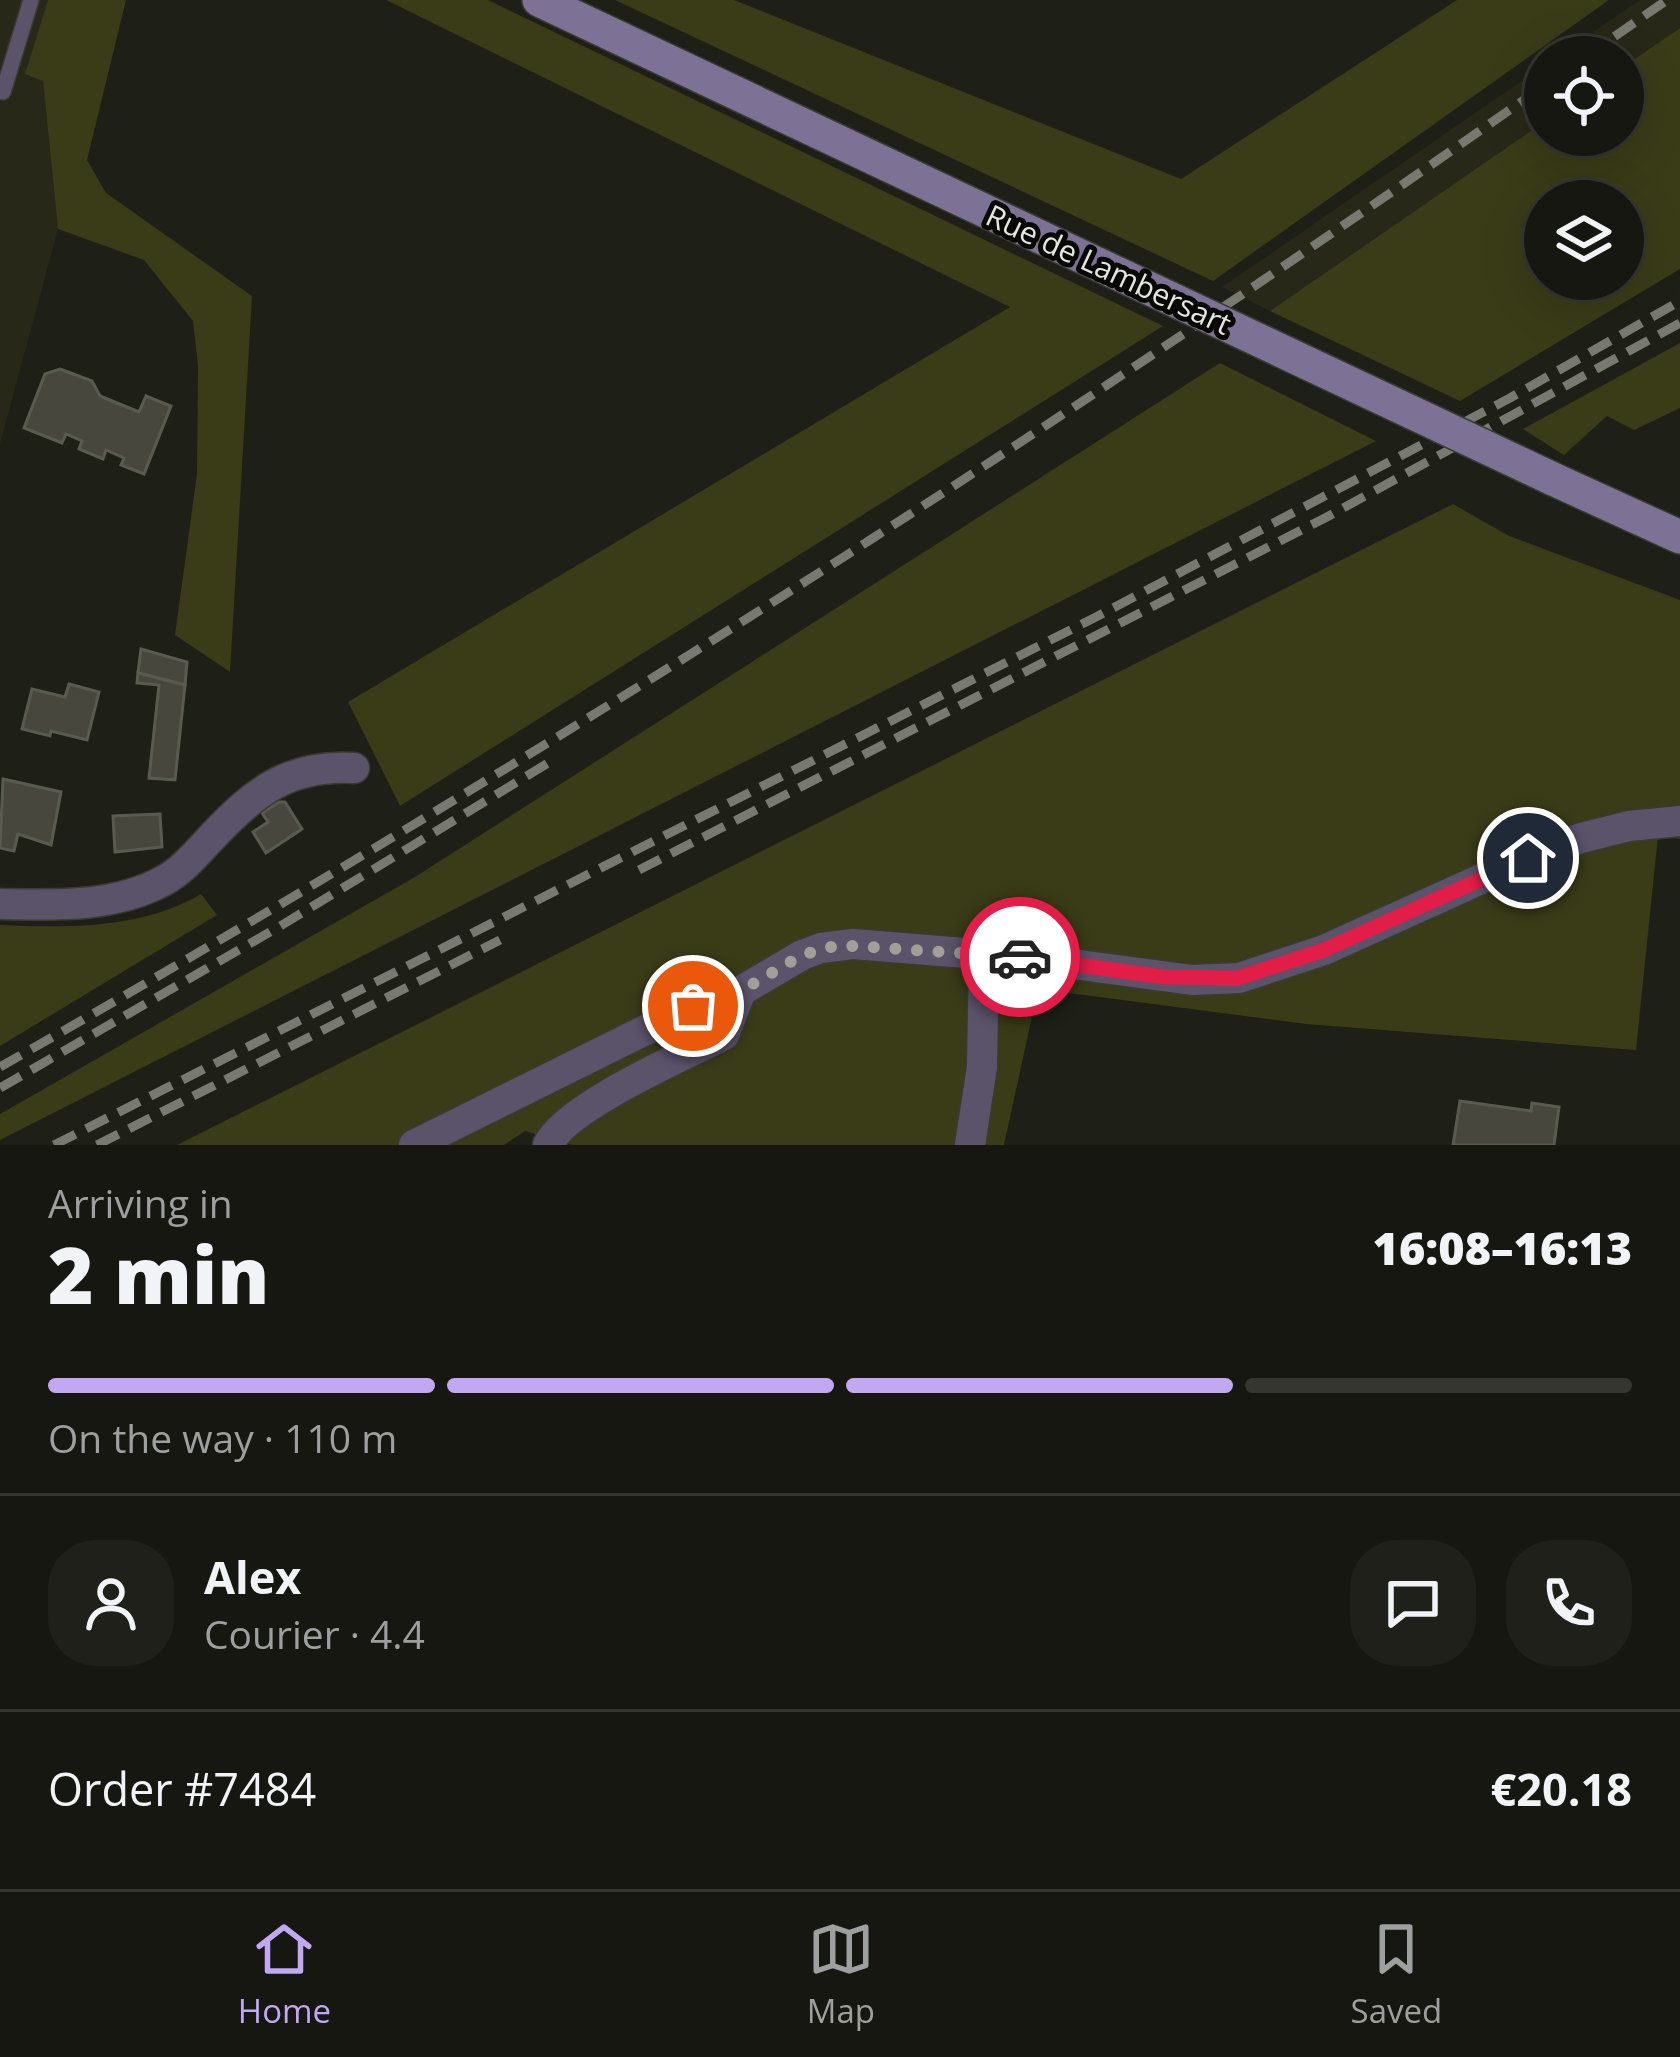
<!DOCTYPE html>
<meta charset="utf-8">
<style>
:root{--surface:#161710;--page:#1f2019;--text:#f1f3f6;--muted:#9e9f9f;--line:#353630;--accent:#c2a7f2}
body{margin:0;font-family:"Open Sans",sans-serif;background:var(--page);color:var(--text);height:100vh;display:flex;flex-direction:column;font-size:45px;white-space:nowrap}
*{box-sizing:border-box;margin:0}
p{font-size:39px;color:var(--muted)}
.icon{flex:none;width:66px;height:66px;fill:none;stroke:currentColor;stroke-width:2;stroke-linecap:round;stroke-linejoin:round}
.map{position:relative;height:1145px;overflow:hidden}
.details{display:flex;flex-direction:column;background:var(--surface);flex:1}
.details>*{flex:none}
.tools{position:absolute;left:1524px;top:36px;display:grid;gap:24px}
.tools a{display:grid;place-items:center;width:120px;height:120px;border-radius:50%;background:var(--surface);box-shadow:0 12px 48px #0002,0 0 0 3px var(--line);font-size:60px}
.pin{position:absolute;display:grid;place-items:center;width:102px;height:102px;color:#fff;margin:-51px;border:6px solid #fff;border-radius:50%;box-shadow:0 3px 12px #0007}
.courier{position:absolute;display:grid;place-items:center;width:120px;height:120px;margin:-60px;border:9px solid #e11d48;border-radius:50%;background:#fff;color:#222;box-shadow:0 3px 15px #0007}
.headline em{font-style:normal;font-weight:800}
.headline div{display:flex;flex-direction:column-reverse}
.headline{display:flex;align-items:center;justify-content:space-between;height:204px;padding:0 48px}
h1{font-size:78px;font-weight:800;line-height:90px}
.bar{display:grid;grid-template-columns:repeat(4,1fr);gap:18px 12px;align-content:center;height:144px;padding:0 48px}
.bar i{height:15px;border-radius:9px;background:var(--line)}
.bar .selected{background:var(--accent)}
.bar p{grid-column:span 4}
.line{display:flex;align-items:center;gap:30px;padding:0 48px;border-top:3px solid var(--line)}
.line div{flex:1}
.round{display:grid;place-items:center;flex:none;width:126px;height:126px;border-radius:48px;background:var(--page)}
.tab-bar{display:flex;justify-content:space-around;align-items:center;height:168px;border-top:3px solid var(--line);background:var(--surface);font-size:33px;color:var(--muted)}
.tab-bar a{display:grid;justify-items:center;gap:6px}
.tab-bar .selected{color:var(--accent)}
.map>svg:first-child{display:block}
.built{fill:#272818}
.green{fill:#3a3b17;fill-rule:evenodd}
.building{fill:#47473d;stroke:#5a5b50;stroke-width:3}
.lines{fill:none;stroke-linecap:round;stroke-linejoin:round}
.service-casing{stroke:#3a3b32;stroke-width:18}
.minor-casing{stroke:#3a3b32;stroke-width:33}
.secondary-casing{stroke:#3a3b32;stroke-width:36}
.service{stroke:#5b536a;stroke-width:15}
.minor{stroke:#5b536a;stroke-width:30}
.secondary{stroke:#7d7195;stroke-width:33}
.rail{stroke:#787971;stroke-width:9;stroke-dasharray:24 12;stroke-linecap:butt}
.secondary-bridge-casing{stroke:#3a3b32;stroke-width:36;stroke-linecap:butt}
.secondary-bridge{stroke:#7d7195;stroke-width:33}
.done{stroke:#a0a099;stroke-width:12;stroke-dasharray:0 21.6}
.route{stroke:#e11d48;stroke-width:15}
.labels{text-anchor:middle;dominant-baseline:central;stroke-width:10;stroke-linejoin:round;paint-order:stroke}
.street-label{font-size:30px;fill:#e6e6e0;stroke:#080805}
</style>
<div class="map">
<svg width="1680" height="1145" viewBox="0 0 1680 1145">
<rect width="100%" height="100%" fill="#1e1f16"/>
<g class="built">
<path d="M0,0H70L43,80L58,229L0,444Z"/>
<path d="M1640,0H1680V28L1623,67V57H1557Z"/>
<path d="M1545,65V121L1270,311L1222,287Z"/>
</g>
<g class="green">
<path d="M48,0H126L87,160L106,193L252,296L230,672L175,635L197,474L198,365L193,321L144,260L58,229L43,81L25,74Z"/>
<path d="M386,0H488L1163,326L400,806L348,702L1010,307Z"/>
<path d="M615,0H734L1181,179L1457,0H1609L1213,281Z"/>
<path d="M1680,28V269L1460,401L1270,311L1545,121V135H1623V67ZM1545,201H1623V279H1545Z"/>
<path d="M1680,343V408L1634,430L1607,416L1564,455L1523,429Z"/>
<path d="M1220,363L1376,441L0,1140V1114L415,877Z"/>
<path d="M1453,504L1509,536L1680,600V839L1658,836L1636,1050L1306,1024L1038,989L1004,1145H573L525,1131L504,1145H177Z"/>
<path d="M201,894L217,915L0,1046V925C67,928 142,929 201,894Z"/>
</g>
<g class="building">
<path d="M60,369L92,381L100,396L139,412L146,396L171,406L144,474L121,465L124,458L106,450L103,459L79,449L82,441L66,434L62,443L24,428L45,374Z"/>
<path d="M141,649L187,662L185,685L138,673Z"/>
<path d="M138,673L185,685L175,780L149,778L159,685L137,683Z"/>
<path d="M69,684L99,692L87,740L51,731L50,736L22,729L32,689L65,697Z"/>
<path d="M3,779L61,792L51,845L18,834L14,851L0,848Z"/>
<path d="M279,802H285L302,829L266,853L253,832L268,822L262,813Z"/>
<path d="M160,814L162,847L115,852L113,816Z"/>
<path d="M1460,1101L1531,1111L1532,1103L1559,1107L1554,1145H1453Z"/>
</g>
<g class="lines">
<defs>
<path id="service" d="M0,91L3,92L31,0"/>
<g id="minor">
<path d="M0,904C55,905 113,908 163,881C182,871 197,853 211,838C254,792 289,764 354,768"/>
<path d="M414,1145L710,998L741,991"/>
<path d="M548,1145C565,1107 684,1056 724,1035L741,991L802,955L821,948L853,944L1028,958L1192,980L1239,978L1324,950L1528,858L1581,838L1629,826L1680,821"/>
<path d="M970,1145L982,1067L984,954"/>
</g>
<g id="secondary">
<path d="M539,0L1125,277"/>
<path d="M1553,479L1680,537"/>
</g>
</defs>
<use href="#service" class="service-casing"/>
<use href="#minor" class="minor-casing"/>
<use href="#secondary" class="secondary-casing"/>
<use href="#service" class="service"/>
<use href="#minor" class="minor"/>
<use href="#secondary" class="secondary"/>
<g class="rail">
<path d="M1585,57L1667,0"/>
<path d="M639,870L1325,518L1680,323"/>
<path d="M0,1067C531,765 1046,437 1545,85"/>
<path d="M0,1088L282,925L553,760"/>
<path d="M54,1145L1096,617L1510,398L1680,301"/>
<path d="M97,1145L500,940"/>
</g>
<defs>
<path id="secondary-bridge" d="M1125,277L1553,479"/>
</defs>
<use href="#secondary-bridge" class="secondary-bridge-casing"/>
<use href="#secondary-bridge" class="secondary-bridge"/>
</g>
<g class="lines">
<path class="done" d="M693,1006L741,991L802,955L838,945L1020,957"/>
<path class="route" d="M1020,957L1164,977L1238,978L1324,950L1528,858"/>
</g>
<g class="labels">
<g class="street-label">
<text transform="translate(1109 269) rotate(25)">Rue de Lambersart</text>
</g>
</g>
</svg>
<div class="tools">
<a><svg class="icon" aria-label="locate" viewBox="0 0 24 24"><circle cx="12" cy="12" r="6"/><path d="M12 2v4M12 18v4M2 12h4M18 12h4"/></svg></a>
<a><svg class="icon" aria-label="layers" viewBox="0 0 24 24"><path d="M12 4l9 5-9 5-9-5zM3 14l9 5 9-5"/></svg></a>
</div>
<div class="pin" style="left:693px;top:1006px;background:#ea580c"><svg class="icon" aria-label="bag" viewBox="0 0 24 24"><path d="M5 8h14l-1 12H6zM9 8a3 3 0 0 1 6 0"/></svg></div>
<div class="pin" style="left:1528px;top:858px;background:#1f2937"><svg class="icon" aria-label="home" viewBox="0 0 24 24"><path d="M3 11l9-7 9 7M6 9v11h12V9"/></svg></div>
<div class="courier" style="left:1020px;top:957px"><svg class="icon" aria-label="car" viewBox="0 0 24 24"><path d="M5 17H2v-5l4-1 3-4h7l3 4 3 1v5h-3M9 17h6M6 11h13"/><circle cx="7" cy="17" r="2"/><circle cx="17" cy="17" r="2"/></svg></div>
</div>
<section class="details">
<div class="headline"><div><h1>2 min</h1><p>Arriving in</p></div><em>16:08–16:13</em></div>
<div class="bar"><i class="selected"></i><i class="selected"></i><i class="selected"></i><i></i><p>On the way · 110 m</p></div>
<div class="line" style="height:216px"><a class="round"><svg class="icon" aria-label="person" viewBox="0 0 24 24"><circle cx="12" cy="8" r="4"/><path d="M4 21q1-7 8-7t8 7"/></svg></a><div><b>Alex</b><p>Courier · 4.4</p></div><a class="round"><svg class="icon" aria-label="chat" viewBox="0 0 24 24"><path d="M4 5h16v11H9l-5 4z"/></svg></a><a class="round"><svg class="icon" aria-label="phone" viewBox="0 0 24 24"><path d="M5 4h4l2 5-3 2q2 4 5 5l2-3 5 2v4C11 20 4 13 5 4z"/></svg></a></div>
<div class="line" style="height:156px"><div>Order #7484</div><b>€20.18</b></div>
</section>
<nav class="tab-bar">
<a class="selected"><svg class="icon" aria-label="home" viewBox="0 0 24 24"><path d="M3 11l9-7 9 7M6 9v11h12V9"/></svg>Home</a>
<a><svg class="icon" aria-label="map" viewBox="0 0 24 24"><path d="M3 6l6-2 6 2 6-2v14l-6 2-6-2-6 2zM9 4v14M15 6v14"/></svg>Map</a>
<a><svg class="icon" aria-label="saved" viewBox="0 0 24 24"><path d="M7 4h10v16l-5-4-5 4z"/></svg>Saved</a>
</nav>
